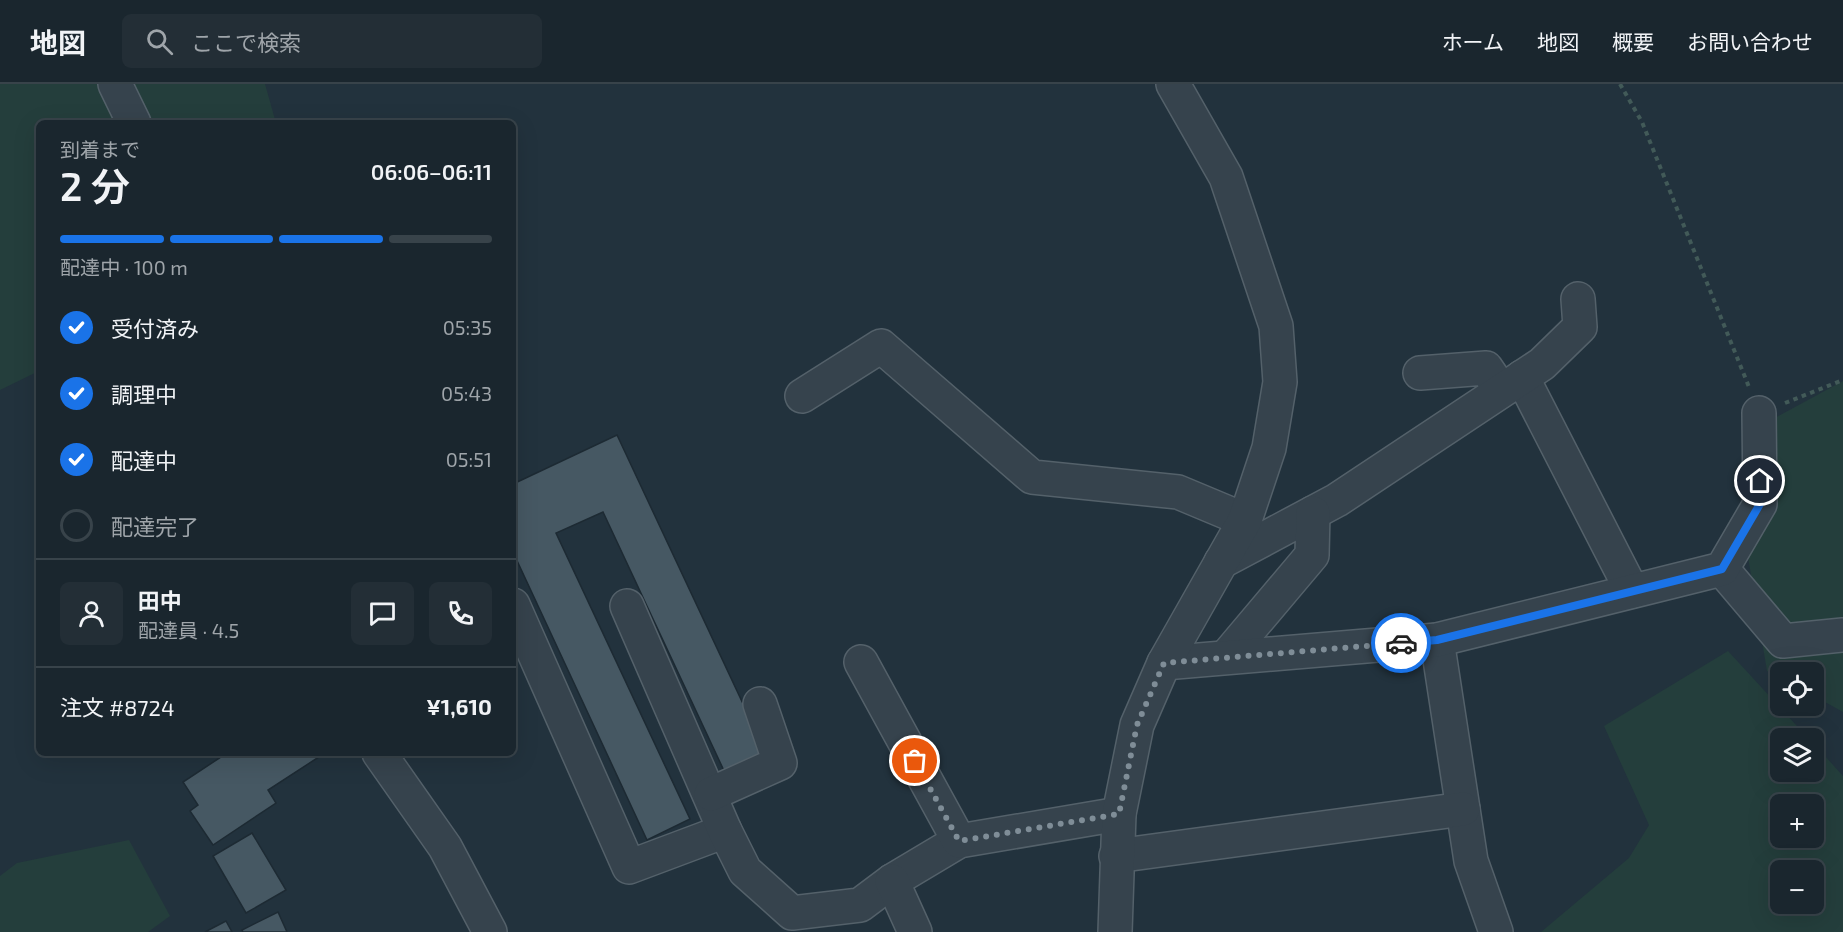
<!DOCTYPE html>
<html lang="ja">
<meta charset="utf-8">
<style>
:root{--surface:#1a262e;--page:#232e36;--text:#f1f3f6;--muted:#9fa5aa;--line:#38434a;--accent:#1a73e8}
body{margin:0;font-family:"Exo 2","Noto Sans JP",sans-serif;background:var(--page);color:var(--text);height:100vh;display:flex;flex-direction:column;font-size:22px;white-space:nowrap}
*{box-sizing:border-box;margin:0}
p{font-size:20px;color:var(--muted)}
.icon{flex:none;width:33px;height:33px;fill:none;stroke:currentColor;stroke-width:2;stroke-linecap:round;stroke-linejoin:round}
.map{position:relative;flex:1;overflow:hidden}
.drawer{position:absolute;left:36px;top:36px;width:480px;height:636px;display:flex;flex-direction:column;background:var(--surface);border-radius:9px;box-shadow:0 6px 24px #0002,0 0 0 2px var(--line)}
.drawer>*{flex:none}
.buttons{position:absolute;left:1770px;top:578px;display:grid;gap:12px}
.buttons a{display:grid;place-items:center;width:54px;height:54px;border-radius:9px;background:var(--surface);box-shadow:0 6px 24px #0002,0 0 0 2px var(--line);font-size:30px}
.pin{position:absolute;display:grid;place-items:center;width:51px;height:51px;color:#fff;margin:-26px;border:3px solid #fff;border-radius:50%;box-shadow:0 2px 6px #0007}
.courier{position:absolute;display:grid;place-items:center;width:60px;height:60px;margin:-30px;border:4px solid #1a73e8;border-radius:50%;background:#fff;color:#222;box-shadow:0 2px 8px #0007}
.head em{font-style:normal;font-weight:600}
.head div{display:flex;flex-direction:column-reverse}
.head{display:flex;align-items:center;justify-content:space-between;height:102px;padding:0 24px}
h1{font-size:39px;font-weight:600;line-height:45px}
.bar{display:grid;grid-template-columns:repeat(4,1fr);gap:9px 6px;align-content:center;height:72px;padding:0 24px}
.bar i{height:8px;border-radius:4px;background:var(--line)}
.bar .selected{background:var(--accent)}
.bar p{grid-column:span 4}
.line{display:flex;align-items:center;gap:15px;padding:0 24px;border-top:2px solid var(--line)}
.line div{flex:1}
.round{display:grid;place-items:center;flex:none;width:63px;height:63px;border-radius:9px;background:var(--page)}
ol{padding:0 24px;list-style:none}
li{display:flex;align-items:center;gap:18px;height:66px}
li p{margin-inline-start:auto}
li .icon{padding:6px;border-radius:50%;background:var(--accent);color:#fff;stroke-width:4}
li:last-child{color:var(--muted)}
li i{width:33px;height:33px;border:3px solid var(--line);border-radius:50%}
header{display:flex;align-items:center;gap:36px;box-sizing:border-box;height:84px;padding:0 30px;background:var(--surface);border-bottom:2px solid var(--line)}
header strong{font-size:28px}
nav{display:flex;gap:33px;margin-inline-start:auto;font-size:21px}
.search{width:420px;height:54px;background:var(--page);display:flex;align-items:center;gap:15px;box-sizing:border-box;padding:0 21px;border-radius:9px;color:var(--muted);font-size:22px}
.map>svg:first-child{display:block}
.green{fill:#243e3c;fill-rule:evenodd}
.building{fill:#465863;stroke:#1d2a33;stroke-width:1.5}
.lines{fill:none;stroke-linecap:round;stroke-linejoin:round}
.minor-casing{stroke:#54616a;stroke-width:36}
.path{stroke:#425a58;stroke-width:4;stroke-dasharray:4.5 4.5;stroke-linecap:butt}
.minor{stroke:#36434d;stroke-width:33}
.done{stroke:#7f8d97;stroke-width:6;stroke-dasharray:0 10.8}
.route{stroke:#1a73e8;stroke-width:8}
</style>
<header>
<strong>地図</strong>
<div class="search"><svg class="icon" aria-label="search" viewBox="0 0 24 24"><circle cx="10" cy="10" r="6"/><path d="M15 15l6 6"/></svg>ここで検索</div>
<nav><a>ホーム</a><a>地図</a><a>概要</a><a>お問い合わせ</a></nav>
</header>
<div class="map">
<svg width="1843" height="848" viewBox="0 0 1843 848">
<rect width="100%" height="100%" fill="#22323d"/>
<g class="green">
<path d="M0,0H265L276,39H39V287L0,306Z"/>
<path d="M1843,297V628L1814,612V588H1780V595L1767,587L1743,443L1745,350Z"/>
<path d="M1728,567L1808,654H1780V687H1814V660L1843,692V848H1541L1629,774L1649,741L1604,642ZM1780,720H1814V753H1780ZM1780,786H1814V819H1780Z"/>
<path d="M129,756L170,832L148,848H0V792L17,779Z"/>
</g>
<g class="building">
<path d="M617,351L767,671L726,691L603,428L556,449L690,735L647,756L513,468V400Z"/>
<path d="M227,669H325L268,706L276,719L213,761L190,727L198,721L183,698Z"/>
<path d="M252,749L286,806L246,829L213,772Z"/>
<path d="M278,828L287,848H243L242,846Z"/>
<path d="M226,837L232,848H205Z"/>
</g>
<g class="lines">
<defs>
<g id="minor">
<path d="M115,0L134,39"/>
<path d="M1420,289L1486,284L1501,306"/>
<path d="M1522,293L1632,507"/>
<path d="M802,312L881,262L1032,393L1178,408L1245,436"/>
<path d="M1221,478L1337,416L1542,280L1580,243L1578,215"/>
<path d="M1722,485L1783,557L1843,551"/>
<path d="M513,521L629,783L725,747"/>
<path d="M627,522L725,747L745,787L792,829L860,821L892,797L959,757L1119,730"/>
<path d="M1437,556L1471,777L1496,848"/>
<path d="M1226,573L1312,471L1313,429"/>
<path d="M861,578L959,757"/>
<path d="M1164,579L1437,556L1722,485L1760,420L1759,329"/>
<path d="M379,669L445,763L490,848"/>
<path d="M711,710L780,679L760,620"/>
<path d="M1116,772L1463,725"/>
<path d="M892,797L915,848"/>
<path d="M1115,848L1119,730L1137,641L1164,579L1245,436L1269,364L1280,298L1276,242L1226,93L1173,0"/>
</g>
</defs>
<use href="#minor" class="minor-casing"/>
<g class="path">
<path d="M1620,0L1642,38L1749,303"/>
<path d="M1785,319L1843,296"/>
</g>
<use href="#minor" class="minor"/>
</g>
<g class="lines">
<path class="done" d="M915,677L959,757L1119,730L1137,641L1164,579L1401,559"/>
<path class="route" d="M1401,559L1437,556L1722,485L1760,420V397"/>
</g>
</svg>
<div class="buttons">
<a><svg class="icon" aria-label="locate" viewBox="0 0 24 24"><circle cx="12" cy="12" r="6"/><path d="M12 2v4M12 18v4M2 12h4M18 12h4"/></svg></a>
<a><svg class="icon" aria-label="layers" viewBox="0 0 24 24"><path d="M12 4l9 5-9 5-9-5zM3 14l9 5 9-5"/></svg></a>
<a>+</a>
<a>−</a>
</div>
<div class="pin" style="left:915px;top:677px;background:#ea580c"><svg class="icon" aria-label="bag" viewBox="0 0 24 24"><path d="M5 8h14l-1 12H6zM9 8a3 3 0 0 1 6 0"/></svg></div>
<div class="pin" style="left:1760px;top:397px;background:#1f2937"><svg class="icon" aria-label="home" viewBox="0 0 24 24"><path d="M3 11l9-7 9 7M6 9v11h12V9"/></svg></div>
<div class="courier" style="left:1401px;top:559px"><svg class="icon" aria-label="car" viewBox="0 0 24 24"><path d="M5 17H2v-5l4-1 3-4h7l3 4 3 1v5h-3M9 17h6M6 11h13"/><circle cx="7" cy="17" r="2"/><circle cx="17" cy="17" r="2"/></svg></div>
<section class="drawer">
<div class="head"><div><h1>2 分</h1><p>到着まで</p></div><em>06:06–06:11</em></div>
<div class="bar"><i class="selected"></i><i class="selected"></i><i class="selected"></i><i></i><p>配達中 · 100 m</p></div>
<ol>
<li><svg class="icon" aria-label="check" viewBox="0 0 24 24"><path d="M5 12l5 5 9-10"/></svg>受付済み<p>05:35</p></li>
<li><svg class="icon" aria-label="check" viewBox="0 0 24 24"><path d="M5 12l5 5 9-10"/></svg>調理中<p>05:43</p></li>
<li><svg class="icon" aria-label="check" viewBox="0 0 24 24"><path d="M5 12l5 5 9-10"/></svg>配達中<p>05:51</p></li>
<li><i></i>配達完了</li>
</ol>
<div class="line" style="height:108px"><a class="round"><svg class="icon" aria-label="person" viewBox="0 0 24 24"><circle cx="12" cy="8" r="4"/><path d="M4 21q1-7 8-7t8 7"/></svg></a><div><b>田中</b><p>配達員 · 4.5</p></div><a class="round"><svg class="icon" aria-label="chat" viewBox="0 0 24 24"><path d="M4 5h16v11H9l-5 4z"/></svg></a><a class="round"><svg class="icon" aria-label="phone" viewBox="0 0 24 24"><path d="M5 4h4l2 5-3 2q2 4 5 5l2-3 5 2v4C11 20 4 13 5 4z"/></svg></a></div>
<div class="line" style="height:78px"><div>注文 #8724</div><b>¥1,610</b></div>
</section>
</div>
